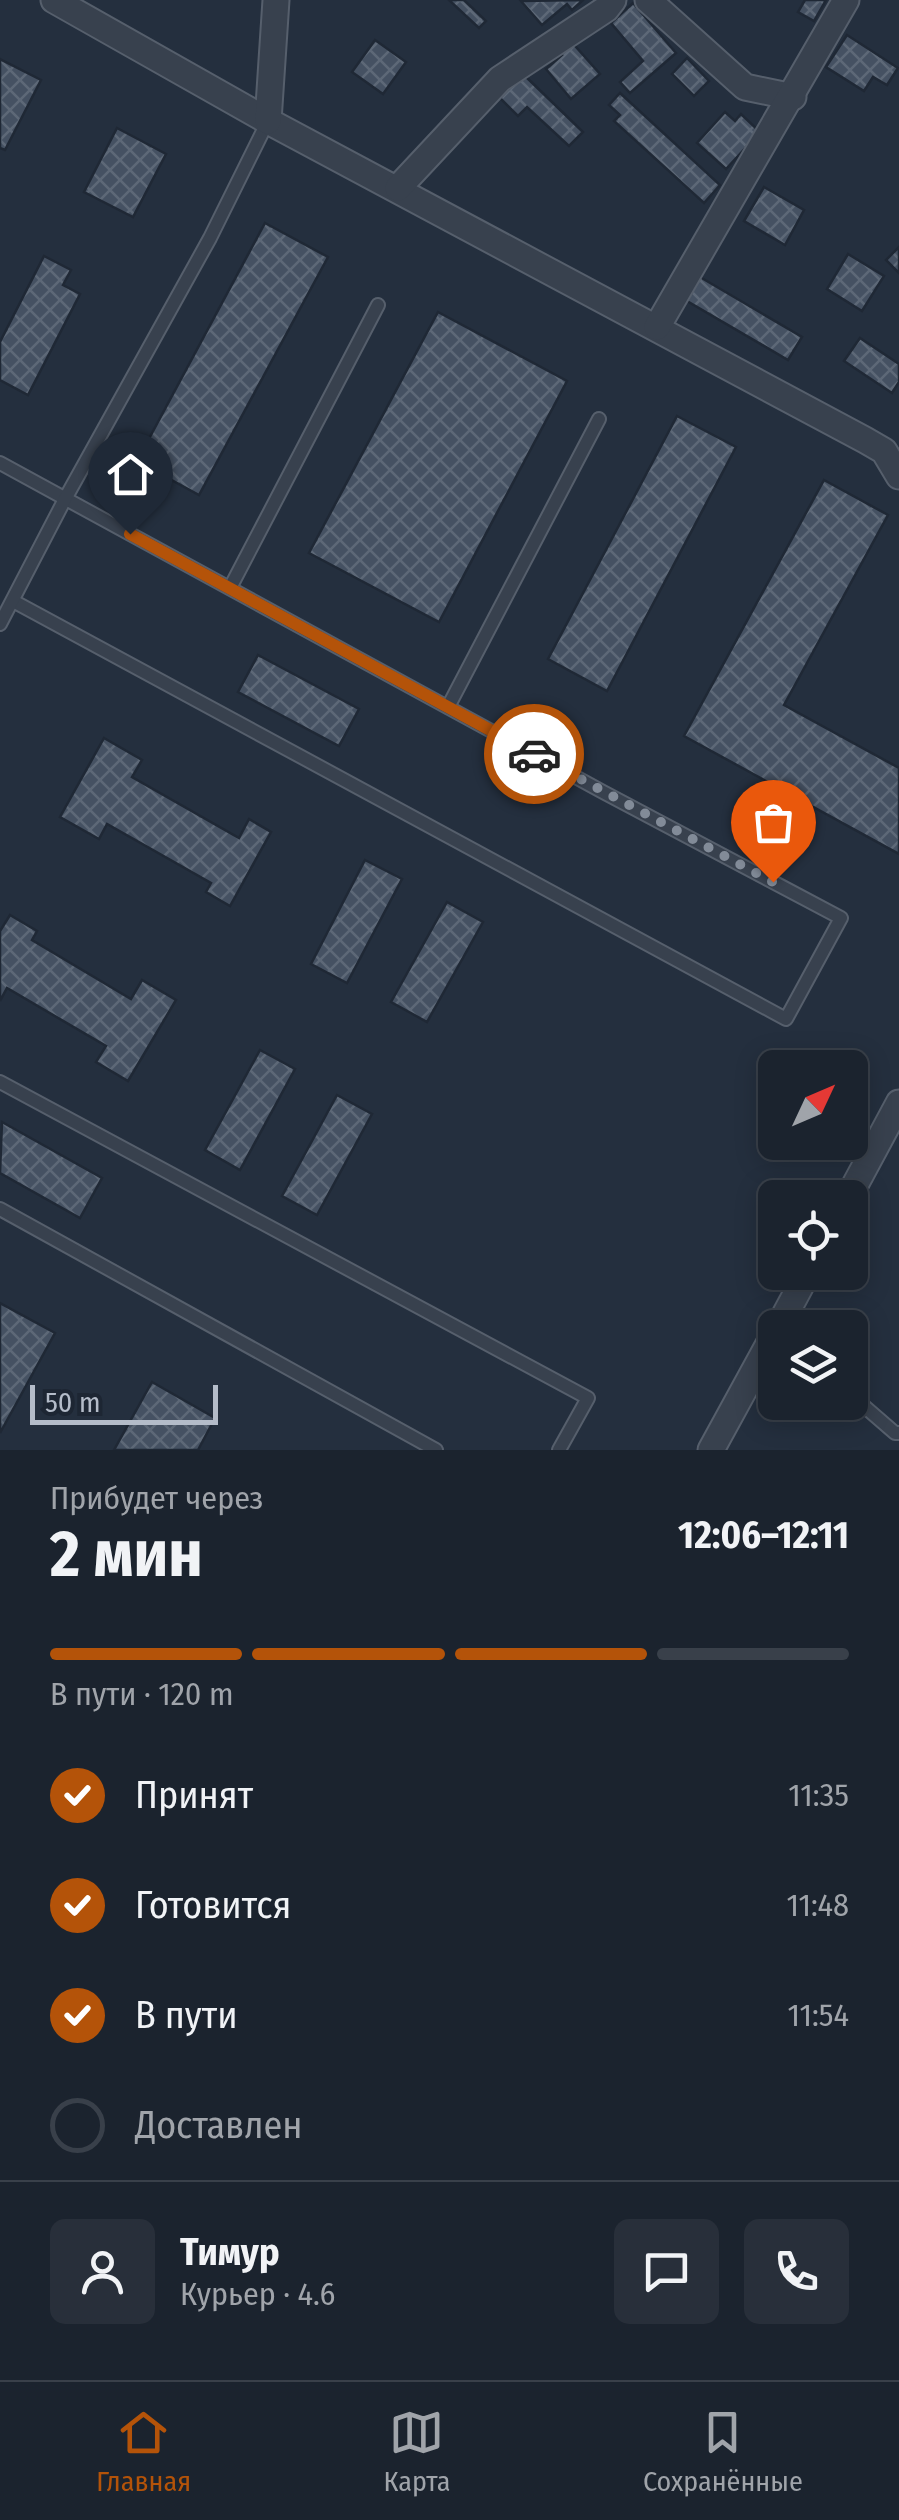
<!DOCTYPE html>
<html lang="ru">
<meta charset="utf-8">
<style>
:root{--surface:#1b232e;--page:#282f3a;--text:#f1f3f6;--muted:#a0a4aa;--line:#39404a;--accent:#b45309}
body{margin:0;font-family:"Fira Sans Condensed",sans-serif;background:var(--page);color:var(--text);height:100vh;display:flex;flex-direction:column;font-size:38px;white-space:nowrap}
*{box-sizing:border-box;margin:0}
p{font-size:32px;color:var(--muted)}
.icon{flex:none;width:55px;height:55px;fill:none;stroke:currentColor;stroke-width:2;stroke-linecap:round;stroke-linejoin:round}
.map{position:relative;height:1450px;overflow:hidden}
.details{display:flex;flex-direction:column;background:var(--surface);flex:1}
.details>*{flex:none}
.needle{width:65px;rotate:46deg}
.fabs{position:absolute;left:758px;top:1050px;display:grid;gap:20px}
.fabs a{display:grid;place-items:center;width:110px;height:110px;border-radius:15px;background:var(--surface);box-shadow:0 5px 25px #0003,0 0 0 2px var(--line);font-size:50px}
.scale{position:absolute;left:30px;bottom:25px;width:188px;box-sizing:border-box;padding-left:10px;border:5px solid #b4bcc9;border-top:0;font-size:28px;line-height:35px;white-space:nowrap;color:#b4bcc9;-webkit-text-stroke:8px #1d2633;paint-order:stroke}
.pin{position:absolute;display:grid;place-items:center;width:85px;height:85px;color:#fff;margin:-102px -42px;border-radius:50% 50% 50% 0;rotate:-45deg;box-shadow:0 0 10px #0007}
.pin .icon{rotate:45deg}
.courier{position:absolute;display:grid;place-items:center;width:100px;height:100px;margin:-50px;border:8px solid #b45309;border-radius:50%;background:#fff;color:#222;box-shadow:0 2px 12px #0007}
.summary em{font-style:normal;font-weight:700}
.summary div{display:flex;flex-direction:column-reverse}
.summary{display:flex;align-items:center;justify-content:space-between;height:170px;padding:0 50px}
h1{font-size:65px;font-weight:700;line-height:75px}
.bar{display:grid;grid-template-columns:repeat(4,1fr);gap:15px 10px;align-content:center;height:120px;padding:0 50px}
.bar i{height:12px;border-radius:8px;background:var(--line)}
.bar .on{background:var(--accent)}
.bar p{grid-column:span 4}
.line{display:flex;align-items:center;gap:25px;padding:0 50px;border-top:2px solid var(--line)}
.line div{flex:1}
.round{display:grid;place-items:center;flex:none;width:105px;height:105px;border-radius:15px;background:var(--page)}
ol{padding:0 50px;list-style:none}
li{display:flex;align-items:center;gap:30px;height:110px}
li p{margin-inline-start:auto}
li .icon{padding:10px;border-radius:50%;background:var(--accent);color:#fff;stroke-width:4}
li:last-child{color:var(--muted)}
li i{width:55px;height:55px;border:5px solid var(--line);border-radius:50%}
.menu{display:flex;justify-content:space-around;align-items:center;height:140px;border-top:2px solid var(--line);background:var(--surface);font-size:28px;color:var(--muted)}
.menu a{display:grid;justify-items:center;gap:5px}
.menu .on{color:var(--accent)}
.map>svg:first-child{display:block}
.building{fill:url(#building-cross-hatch);stroke:#1f2835;stroke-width:2.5}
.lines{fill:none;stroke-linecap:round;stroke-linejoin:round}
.lane-casing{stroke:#565f6c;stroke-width:16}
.street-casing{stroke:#565f6c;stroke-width:29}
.lane{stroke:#38414e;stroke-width:12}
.street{stroke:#38414e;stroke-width:25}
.done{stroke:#828b98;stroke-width:10;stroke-dasharray:0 18}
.route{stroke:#b45309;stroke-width:12}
</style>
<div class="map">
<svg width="899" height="1450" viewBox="0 0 899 1450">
<defs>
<pattern id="building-cross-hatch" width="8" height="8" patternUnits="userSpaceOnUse" patternTransform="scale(2.5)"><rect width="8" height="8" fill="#455162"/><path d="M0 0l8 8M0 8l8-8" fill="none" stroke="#5d6877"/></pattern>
</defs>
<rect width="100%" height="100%" fill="#242f3e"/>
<g class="building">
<path d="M449,0H464L486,21L479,28Z"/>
<path d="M583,0L572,10L567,4L542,25L521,1Z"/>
<path d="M805,0H826L814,21L798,12Z"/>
<path d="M633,3L676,53L630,93L620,82L643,61L611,23Z"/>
<path d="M847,35L898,68L887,85L873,77L864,91L826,67Z"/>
<path d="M568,38L600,74L571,99L546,69L562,55L557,48Z"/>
<path d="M375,40L406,62L383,94L352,72Z"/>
<path d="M687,58L709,81L694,96L672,74Z"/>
<path d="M0,59L41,80L5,150L0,148Z"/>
<path d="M523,74L583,132L569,146L527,107L518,116L500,98Z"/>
<path d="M620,93L720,185L704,203L614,121L620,115L609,105Z"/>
<path d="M725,112L735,121L741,114L760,132L726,169L697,143Z"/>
<path d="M117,128L166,154L133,217L84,192Z"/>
<path d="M764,187L804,210L785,245L744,221Z"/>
<path d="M265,223L328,257L199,495L137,461Z"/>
<path d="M899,247V273L886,260Z"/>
<path d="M848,254L884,276L862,311L827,289Z"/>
<path d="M44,256L71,270L63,285L80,294L28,395L0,380V342Z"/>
<path d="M700,277L802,337L788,360L687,301Z"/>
<path d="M438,312L567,381L439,622L309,553Z"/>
<path d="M860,338L899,364V382L892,393L844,361Z"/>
<path d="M677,416L736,447L607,691L548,659Z"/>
<path d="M824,480L888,515L784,705L899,768V854L684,736Z"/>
<path d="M258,655L359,709L339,746L238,692Z"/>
<path d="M104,738L142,760L132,777L239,838L249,819L271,832L230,906L206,892L211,883L107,824L99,839L60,817Z"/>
<path d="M365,860L402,879L347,983L311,964Z"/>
<path d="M447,902L483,922L427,1022L391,1002Z"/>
<path d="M10,915L37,931L32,940L131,999L142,980L176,1000L128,1081L96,1062L106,1046L7,988L0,1001V931Z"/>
<path d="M260,1050L295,1069L240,1170L205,1150Z"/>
<path d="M337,1095L372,1114L317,1215L282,1196Z"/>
<path d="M2,1122L102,1178L80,1218L0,1173Z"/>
<path d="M0,1303L55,1333L0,1433Z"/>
<path d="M152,1382L215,1418L198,1450H114Z"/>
</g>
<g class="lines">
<defs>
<g id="lane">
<path d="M0,463L603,792L841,918L786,1019L13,601"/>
<path d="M230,588L378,305"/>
<path d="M0,624L65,499L210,238L268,121"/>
<path d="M448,707L599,419"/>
<path d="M0,1082L588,1398L559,1450"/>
<path d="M0,1209L436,1450"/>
<path d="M850,1394L895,1433H899"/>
</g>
<g id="street">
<path d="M54,0L268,121L865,440L884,451L899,476"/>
<path d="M648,0L745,87L793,97"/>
<path d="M268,121L276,0"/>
<path d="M398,188L500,79L606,9L613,0"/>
<path d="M657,327L846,0"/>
<path d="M848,1198L899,1103"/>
<path d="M778,1328L808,1272"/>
<path d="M711,1450L775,1333"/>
</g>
</defs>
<use href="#lane" class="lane-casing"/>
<use href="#street" class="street-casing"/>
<use href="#lane" class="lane"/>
<use href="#street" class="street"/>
</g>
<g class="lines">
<path class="done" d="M534,754L773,882"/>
<path class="route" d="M130,534L534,754"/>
</g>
</svg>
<div class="fabs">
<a><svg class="needle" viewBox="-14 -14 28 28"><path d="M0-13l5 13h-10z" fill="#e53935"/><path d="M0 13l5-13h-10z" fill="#a0a4aa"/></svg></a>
<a><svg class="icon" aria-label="locate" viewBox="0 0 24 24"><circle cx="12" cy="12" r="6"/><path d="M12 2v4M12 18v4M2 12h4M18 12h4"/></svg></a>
<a><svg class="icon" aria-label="layers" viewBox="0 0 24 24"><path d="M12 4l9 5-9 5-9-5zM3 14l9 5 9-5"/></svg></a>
</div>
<div class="scale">50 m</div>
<div class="pin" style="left:773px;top:882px;background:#ea580c"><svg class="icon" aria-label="bag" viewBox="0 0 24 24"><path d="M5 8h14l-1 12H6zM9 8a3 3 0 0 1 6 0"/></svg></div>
<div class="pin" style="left:130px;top:534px;background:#1f2937"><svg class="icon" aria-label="home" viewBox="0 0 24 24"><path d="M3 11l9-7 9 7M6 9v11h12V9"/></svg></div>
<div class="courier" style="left:534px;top:754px"><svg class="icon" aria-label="car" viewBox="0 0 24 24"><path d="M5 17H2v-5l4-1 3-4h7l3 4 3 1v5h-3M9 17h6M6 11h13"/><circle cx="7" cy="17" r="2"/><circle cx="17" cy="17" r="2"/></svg></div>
</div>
<section class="details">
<div class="summary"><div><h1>2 мин</h1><p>Прибудет через</p></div><em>12:06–12:11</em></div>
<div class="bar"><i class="on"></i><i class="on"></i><i class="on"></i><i></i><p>В пути · 120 m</p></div>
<ol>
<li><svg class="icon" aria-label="check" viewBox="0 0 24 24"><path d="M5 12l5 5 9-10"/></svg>Принят<p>11:35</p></li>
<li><svg class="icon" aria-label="check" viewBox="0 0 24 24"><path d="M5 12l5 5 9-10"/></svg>Готовится<p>11:48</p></li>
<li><svg class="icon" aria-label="check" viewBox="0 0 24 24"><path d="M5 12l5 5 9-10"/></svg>В пути<p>11:54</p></li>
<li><i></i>Доставлен</li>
</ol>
<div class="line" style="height:180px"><a class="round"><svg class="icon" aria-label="person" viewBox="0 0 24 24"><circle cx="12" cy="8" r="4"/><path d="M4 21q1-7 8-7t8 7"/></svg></a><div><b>Тимур</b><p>Курьер · 4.6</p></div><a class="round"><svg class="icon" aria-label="chat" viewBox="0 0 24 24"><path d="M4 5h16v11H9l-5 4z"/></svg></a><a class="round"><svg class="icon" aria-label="phone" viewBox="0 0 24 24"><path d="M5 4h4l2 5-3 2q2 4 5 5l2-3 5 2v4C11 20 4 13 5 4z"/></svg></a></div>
</section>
<nav class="menu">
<a class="on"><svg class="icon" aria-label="home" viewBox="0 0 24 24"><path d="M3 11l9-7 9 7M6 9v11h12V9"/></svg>Главная</a>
<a><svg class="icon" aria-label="map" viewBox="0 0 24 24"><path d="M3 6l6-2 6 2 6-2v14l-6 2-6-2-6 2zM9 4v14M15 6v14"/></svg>Карта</a>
<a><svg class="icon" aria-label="saved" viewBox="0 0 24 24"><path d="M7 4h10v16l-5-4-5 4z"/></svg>Сохранённые</a>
</nav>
